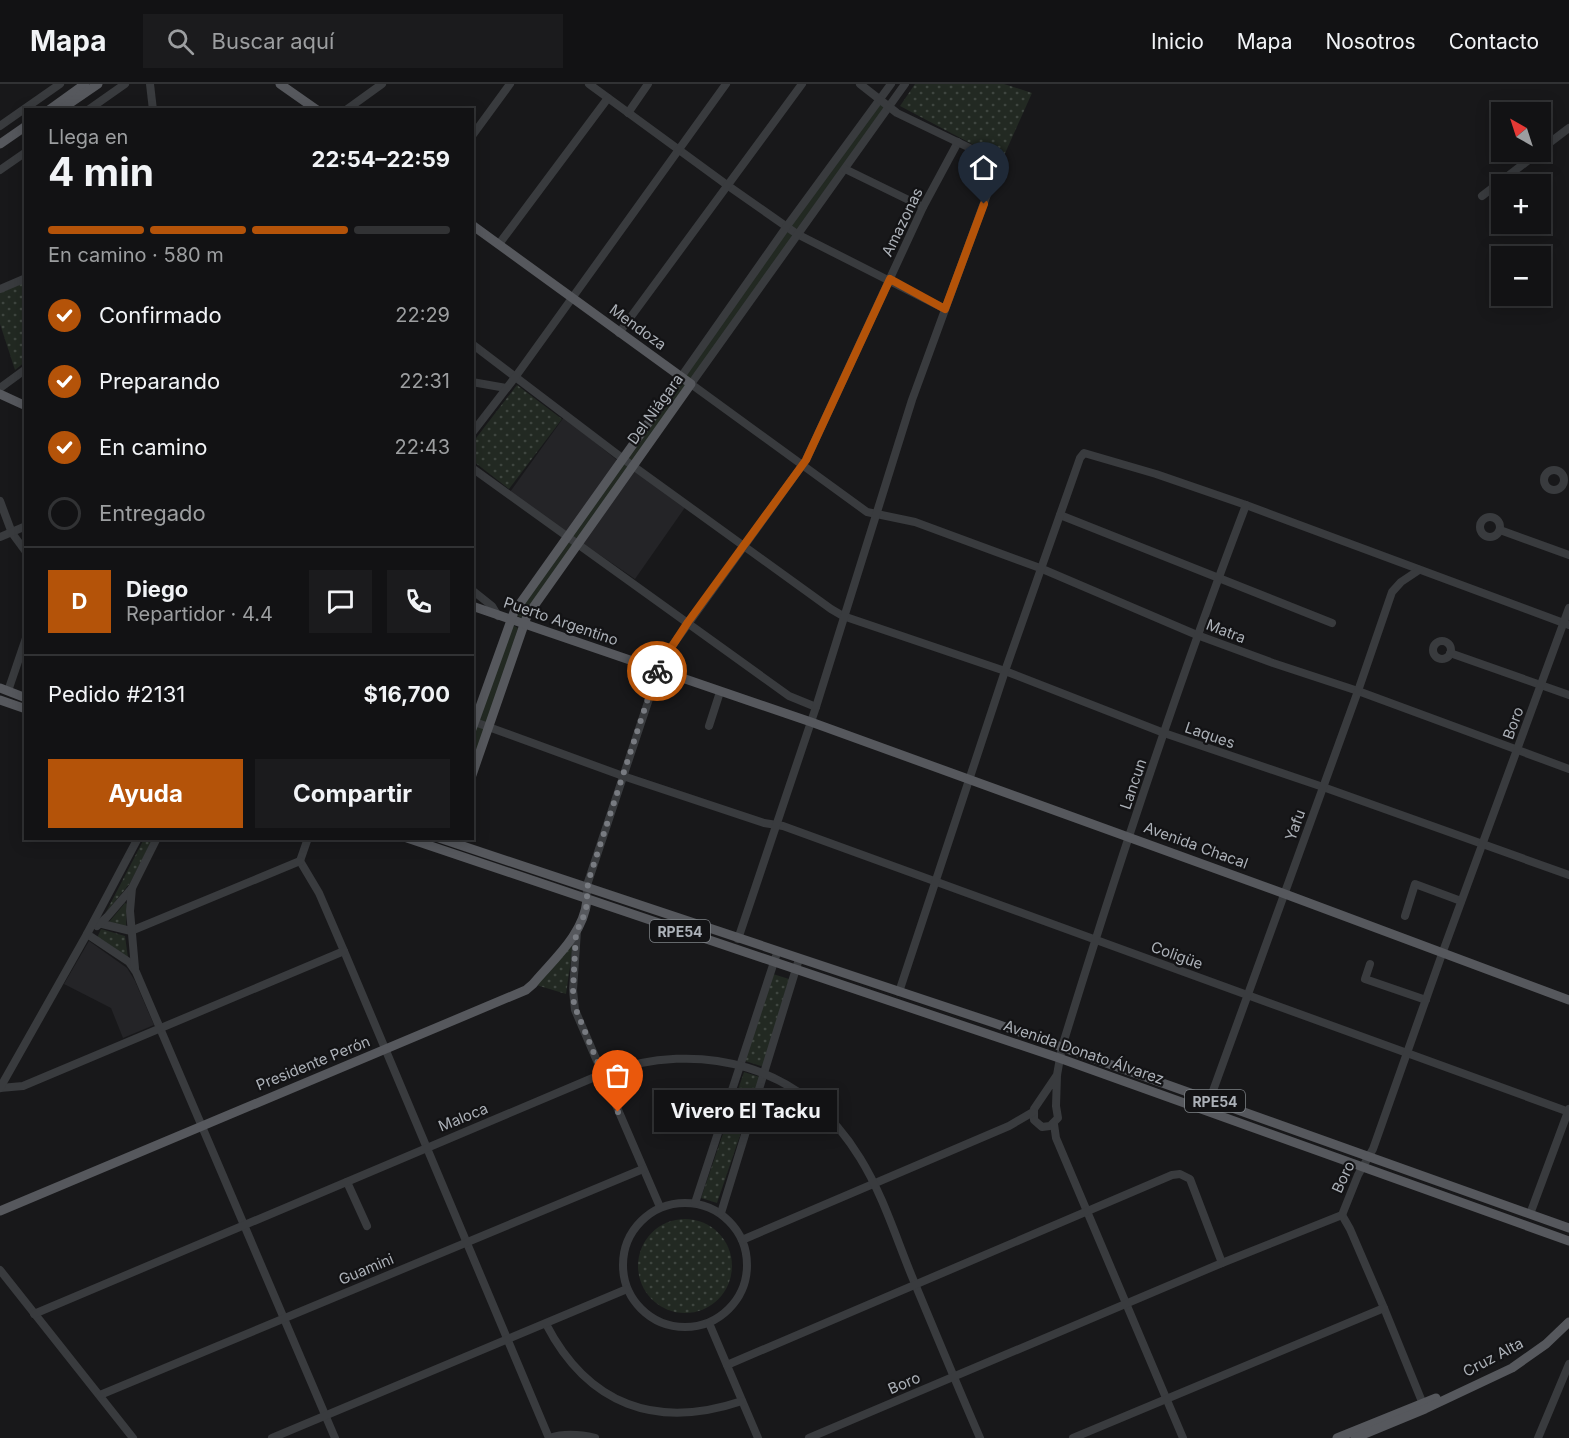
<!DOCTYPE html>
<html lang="es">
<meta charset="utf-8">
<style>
:root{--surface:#121214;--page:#1b1b1d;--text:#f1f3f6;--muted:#9c9ea0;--line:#313234;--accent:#b45309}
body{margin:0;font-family:Inter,sans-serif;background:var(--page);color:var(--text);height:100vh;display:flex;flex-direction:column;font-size:22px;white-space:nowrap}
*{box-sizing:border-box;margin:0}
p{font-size:20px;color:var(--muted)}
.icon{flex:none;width:33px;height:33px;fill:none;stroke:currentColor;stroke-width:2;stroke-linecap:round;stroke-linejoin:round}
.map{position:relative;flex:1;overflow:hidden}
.sheet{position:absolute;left:24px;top:24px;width:450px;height:732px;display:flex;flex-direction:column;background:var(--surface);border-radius:0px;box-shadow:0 3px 15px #0003,0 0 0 2px var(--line)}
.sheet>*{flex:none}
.needle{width:39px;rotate:321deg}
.controls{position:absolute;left:1491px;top:18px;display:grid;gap:12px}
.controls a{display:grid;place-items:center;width:60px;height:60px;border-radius:0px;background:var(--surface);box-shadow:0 3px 15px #0003,0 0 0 2px var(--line);font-size:30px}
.pin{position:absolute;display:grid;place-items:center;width:51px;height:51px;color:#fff;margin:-62px -26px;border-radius:50% 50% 50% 0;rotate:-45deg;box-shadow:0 0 6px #0007}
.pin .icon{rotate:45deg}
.courier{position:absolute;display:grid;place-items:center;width:60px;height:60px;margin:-30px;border:4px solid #b45309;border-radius:50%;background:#fff;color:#222;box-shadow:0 2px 8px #0007}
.bubble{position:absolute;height:42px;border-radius:0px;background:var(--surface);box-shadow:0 3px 15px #0003,0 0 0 2px var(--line);font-size:20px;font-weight:700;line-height:42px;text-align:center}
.head em{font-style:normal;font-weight:700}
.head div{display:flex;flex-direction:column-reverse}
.head{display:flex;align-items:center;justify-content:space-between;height:102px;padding:0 24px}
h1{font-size:39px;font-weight:700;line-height:45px}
.bar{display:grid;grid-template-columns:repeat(4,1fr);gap:9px 6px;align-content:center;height:72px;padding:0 24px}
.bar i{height:8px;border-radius:4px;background:var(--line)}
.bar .current{background:var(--accent)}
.bar p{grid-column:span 4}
.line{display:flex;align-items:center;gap:15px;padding:0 24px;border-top:2px solid var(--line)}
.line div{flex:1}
.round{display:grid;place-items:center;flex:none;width:63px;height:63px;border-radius:0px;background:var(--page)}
ol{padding:0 24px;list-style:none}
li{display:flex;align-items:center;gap:18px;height:66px}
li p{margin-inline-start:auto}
li .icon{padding:6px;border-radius:50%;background:var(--accent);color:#fff;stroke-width:4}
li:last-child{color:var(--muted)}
li i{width:33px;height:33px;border:3px solid var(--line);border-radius:50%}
.primary-button{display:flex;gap:12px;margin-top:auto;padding:12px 24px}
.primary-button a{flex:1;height:69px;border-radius:0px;background:var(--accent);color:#fff;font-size:24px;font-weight:700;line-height:69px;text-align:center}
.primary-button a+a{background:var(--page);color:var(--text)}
header{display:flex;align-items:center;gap:36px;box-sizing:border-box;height:84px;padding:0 30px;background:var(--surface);border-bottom:2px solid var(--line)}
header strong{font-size:28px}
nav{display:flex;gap:33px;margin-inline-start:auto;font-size:21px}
.search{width:420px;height:54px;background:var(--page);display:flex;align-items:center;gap:15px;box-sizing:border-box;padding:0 21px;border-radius:0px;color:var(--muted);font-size:22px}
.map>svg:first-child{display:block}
.built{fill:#242427}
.green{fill:#222922}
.park{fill:url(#park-dots)}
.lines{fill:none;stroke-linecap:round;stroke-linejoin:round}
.minor{stroke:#393b3e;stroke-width:8}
.major{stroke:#56585d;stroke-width:9}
.done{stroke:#787b81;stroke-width:6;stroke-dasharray:0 10.8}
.route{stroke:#b45309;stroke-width:8}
.labels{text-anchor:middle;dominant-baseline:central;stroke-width:4.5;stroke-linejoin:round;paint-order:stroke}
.shield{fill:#131315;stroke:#7e8287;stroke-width:1.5}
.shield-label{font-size:14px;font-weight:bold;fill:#acb1b8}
.street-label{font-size:15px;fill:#acb1b8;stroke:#131315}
</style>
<header>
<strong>Mapa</strong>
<div class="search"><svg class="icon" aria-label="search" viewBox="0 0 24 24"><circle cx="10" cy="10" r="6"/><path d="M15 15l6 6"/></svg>Buscar aquí</div>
<nav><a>Inicio</a><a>Mapa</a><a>Nosotros</a><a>Contacto</a></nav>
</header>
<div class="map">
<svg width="1569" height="1354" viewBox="0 0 1569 1354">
<defs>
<pattern id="park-dots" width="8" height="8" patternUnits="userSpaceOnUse" patternTransform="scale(1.5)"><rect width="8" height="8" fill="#222922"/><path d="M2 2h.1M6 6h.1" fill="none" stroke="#3f4640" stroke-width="1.8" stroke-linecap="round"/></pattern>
</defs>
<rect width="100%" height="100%" fill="#18181a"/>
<g class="built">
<path d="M564,333L618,377L567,449L510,408Z"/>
<path d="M632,386L686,422L635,495L581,458Z"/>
<path d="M89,857L127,884L135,897L154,941L123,954L111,924L64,900Z"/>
</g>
<g class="green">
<path d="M882,17L887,21L796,146L789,142Z"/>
<path d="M788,146L794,150L690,297L684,293Z"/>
<path d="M681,295L689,300L630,380L624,376Z"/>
<path d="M622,378L629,382L576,457L570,452Z"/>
<path d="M568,455L575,459L522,534L516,531Z"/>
<path d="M513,541L518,544L487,640L478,636Z"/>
<path d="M476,641L486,645L473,682V651Z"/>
</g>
<g class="park">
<path d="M915,0H1004L1032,9L1002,76L900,22Z"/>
<path d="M25,196V278L15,286L0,240V207Z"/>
<path d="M517,301L562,335L509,405L473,377V358Z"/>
<path d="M144,755H153L130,799L105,830Z"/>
<path d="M125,819L127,820L126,843L109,838Z"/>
<path d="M101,845L125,852L128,874L97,854Z"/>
<path d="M574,856L566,910L533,900Z"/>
<path d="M773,890L789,895L764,983L745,977Z"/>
<path d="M744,988L760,993L717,1119L701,1114Z"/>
<circle cx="685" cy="1182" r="47"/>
</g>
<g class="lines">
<g class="minor">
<path d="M150,0L153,26"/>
<path d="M589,0L727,101L797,150L945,225"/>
<path d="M905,0L691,300L867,428L915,438L1040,484L1197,551L1273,579L1358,607L1569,685"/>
<path d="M88,26L125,0"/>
<path d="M346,26L382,0"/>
<path d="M628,29L648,0"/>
<path d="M0,42L60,0"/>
<path d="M472,52L510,0"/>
<path d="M1540,66L1569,44"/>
<path d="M845,85L923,123"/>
<path d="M0,86L26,68"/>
<path d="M1482,112L1539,68"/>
<path d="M499,160L608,14"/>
<path d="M0,205L26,194"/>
<path d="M619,249L802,0"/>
<path d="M472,260L622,374L831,525L843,532L1005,587L1164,649L1323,703L1569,791"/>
<path d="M681,293L787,142L891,0"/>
<path d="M472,298L506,304"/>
<path d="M0,304L26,285"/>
<path d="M472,349L516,292L726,0"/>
<path d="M472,384L789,612L816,623"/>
<circle cx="1554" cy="396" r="10"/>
<path d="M0,417L12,449L26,468"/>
<path d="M1060,431L1332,539"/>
<circle cx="1490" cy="443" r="10"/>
<path d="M1500,446L1569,471"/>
<path d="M0,453L26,442"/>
<path d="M472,506L492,522L498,532"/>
<circle cx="1442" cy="566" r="9"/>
<path d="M1450,569L1569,611"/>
<path d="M8,607L26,554"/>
<path d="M472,637L623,692L764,739L783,742L1569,1028"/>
<path d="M709,642L720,608"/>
<path d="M300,777L319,809L344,867L549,1354"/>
<path d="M300,777L308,754"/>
<path d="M587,809L588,798L662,576L806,376L923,123L958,58"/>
<path d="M1405,832L1415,800L1461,817"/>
<path d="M94,838L131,847L300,777"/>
<path d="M97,842L107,833L132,804"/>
<path d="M577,847L573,906L575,926L660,1123"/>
<path d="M87,850L129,878L136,888L335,1354"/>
<path d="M738,855L816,623L912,316L999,78L897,29L860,0"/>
<path d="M1370,880L1365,895L1426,916"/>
<path d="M135,884L130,827L132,804L157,754"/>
<path d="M899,908L1005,587L1080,374L1084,369L1156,390L1246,421L1569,541"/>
<path d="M1057,991L1034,1025V1036L1042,1043L1050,1042L1058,1034L1056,1022L1057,991L1062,963C1118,781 1178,599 1246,421"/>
<path d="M0,1004L23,1002L344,867"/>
<path d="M0,1004L87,850L138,754"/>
<path d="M1210,1015L1358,607L1392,508L1401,498L1419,486"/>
<path d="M1054,1040L1056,1054L1183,1354"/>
<path d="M347,1098L367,1142"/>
<circle cx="685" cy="1181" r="62"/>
<path d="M695,1119L776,872"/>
<path d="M721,1129L799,875"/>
<path d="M1530,1130L1569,1025"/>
<path d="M1342,1131L1350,1145L1384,1224L1425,1325"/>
<path d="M742,1156L1009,1042L1033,1028"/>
<path d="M0,1186L133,1354"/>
<path d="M34,1230L602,990C701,954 804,981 860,1074C883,1111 896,1154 913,1195C935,1248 957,1301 980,1354"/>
<path d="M709,1239L758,1354"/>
<path d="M546,1240C588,1321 656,1346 742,1317"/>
<path d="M727,1281L1172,1091L1180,1090L1190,1095L1222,1179"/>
<path d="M100,1311L643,1085"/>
<path d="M272,1354L627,1205"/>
<path d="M549,1354C565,1349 579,1350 595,1354"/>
<path d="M809,1354L1222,1179L1342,1131L1358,1091L1373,1065L1442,870L1569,524"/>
<path d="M1073,1354L1384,1224"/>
<path d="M1538,1354L1569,1280"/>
</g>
<g class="major">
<path d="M280,0L317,26"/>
<path d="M49,26L85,0"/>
<path d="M60,26L98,0"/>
<path d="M0,60L26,42"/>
<path d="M472,141L691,300L527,532L472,691"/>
<path d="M0,310L26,322"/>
<path d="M472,522L811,638L1285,810L1569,916"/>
<path d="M0,604L26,614"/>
<path d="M0,616L26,625"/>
<path d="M472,645L514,528L681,293"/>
<path d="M407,754L1059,974L1569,1157"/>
<path d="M439,754L994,939L1569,1144"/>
<path d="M0,1127L526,906L533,900C553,876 584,850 587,816"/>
<path d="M1337,1354L1436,1314"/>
<path d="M1355,1354L1425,1325L1512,1284L1546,1260L1569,1238"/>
</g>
</g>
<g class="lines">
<path class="done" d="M618,1028L574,921L573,906L576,849L586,827L588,798L657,587"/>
<path class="route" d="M657,587L663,576L688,538L806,376L890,195L945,225L984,120"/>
</g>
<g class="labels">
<g class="shield">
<rect x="650" y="836" width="60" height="22" rx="4.5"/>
<rect x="1185" y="1006" width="60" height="22" rx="4.5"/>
</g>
<g class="shield-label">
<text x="680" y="847">RPE54</text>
<text x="1215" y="1017">RPE54</text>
</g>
<g class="street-label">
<text transform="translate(902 138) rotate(-64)">Amazonas</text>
<text transform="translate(638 243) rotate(36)">Mendoza</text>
<text transform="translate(655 325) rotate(-54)">Del Niágara</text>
<text transform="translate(561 537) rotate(19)">Puerto Argentino</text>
<text transform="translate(1226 547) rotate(21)">Matra</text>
<text transform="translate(1513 639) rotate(-70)">Boro</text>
<text transform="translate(1210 651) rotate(19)">Laques</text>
<text transform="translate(1133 700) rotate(-71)">Lancun</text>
<text transform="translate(1295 741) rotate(-70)">Yafu</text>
<text transform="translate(1196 761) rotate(20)">Avenida Chacal</text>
<text transform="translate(1177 871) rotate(20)">Coligüe</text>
<text transform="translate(1084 968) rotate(19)">Avenida Donato Álvarez</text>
<text transform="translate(313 979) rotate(-22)">Presidente Perón</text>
<text transform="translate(463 1033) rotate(-22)">Maloca</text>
<text transform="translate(1343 1093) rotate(-65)">Boro</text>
<text transform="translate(366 1185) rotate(-23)">Guamini</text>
<text transform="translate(1493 1273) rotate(-28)">Cruz Alta</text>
<text transform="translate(904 1299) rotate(-23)">Boro</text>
</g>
</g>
</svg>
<div class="controls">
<a><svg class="needle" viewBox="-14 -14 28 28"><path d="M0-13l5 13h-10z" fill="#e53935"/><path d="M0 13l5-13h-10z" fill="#9c9ea0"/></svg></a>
<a>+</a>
<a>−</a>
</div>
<div class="pin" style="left:618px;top:1028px;background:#ea580c"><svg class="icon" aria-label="bag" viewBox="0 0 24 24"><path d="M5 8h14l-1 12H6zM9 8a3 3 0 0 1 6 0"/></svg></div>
<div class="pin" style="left:984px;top:120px;background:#1f2937"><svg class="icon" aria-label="home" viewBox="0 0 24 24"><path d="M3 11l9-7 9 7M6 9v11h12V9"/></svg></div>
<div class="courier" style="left:657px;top:587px"><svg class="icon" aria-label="bike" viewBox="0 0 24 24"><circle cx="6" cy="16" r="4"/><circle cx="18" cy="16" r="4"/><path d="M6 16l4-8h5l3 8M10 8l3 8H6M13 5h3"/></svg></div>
<div class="bubble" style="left:654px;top:1006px;width:183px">Vivero El Tacku</div>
<section class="sheet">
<div class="head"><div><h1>4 min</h1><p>Llega en</p></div><em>22:54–22:59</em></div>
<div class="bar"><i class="current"></i><i class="current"></i><i class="current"></i><i></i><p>En camino · 580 m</p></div>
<ol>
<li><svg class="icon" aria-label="check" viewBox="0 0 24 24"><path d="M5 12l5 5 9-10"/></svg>Confirmado<p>22:29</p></li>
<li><svg class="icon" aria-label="check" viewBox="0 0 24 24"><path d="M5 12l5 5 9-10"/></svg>Preparando<p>22:31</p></li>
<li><svg class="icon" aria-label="check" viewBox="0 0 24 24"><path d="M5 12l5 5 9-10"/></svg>En camino<p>22:43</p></li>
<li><i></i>Entregado</li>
</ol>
<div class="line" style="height:108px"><b class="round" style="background:var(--accent);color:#fff">D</b><div><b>Diego</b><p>Repartidor · 4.4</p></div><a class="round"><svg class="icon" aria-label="chat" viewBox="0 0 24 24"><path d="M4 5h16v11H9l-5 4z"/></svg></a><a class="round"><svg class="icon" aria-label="phone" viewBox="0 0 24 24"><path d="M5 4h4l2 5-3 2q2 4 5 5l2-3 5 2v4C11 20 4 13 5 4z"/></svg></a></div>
<div class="line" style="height:78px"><div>Pedido #2131</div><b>$16,700</b></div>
<div class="primary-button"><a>Ayuda</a><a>Compartir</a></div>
</section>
</div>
